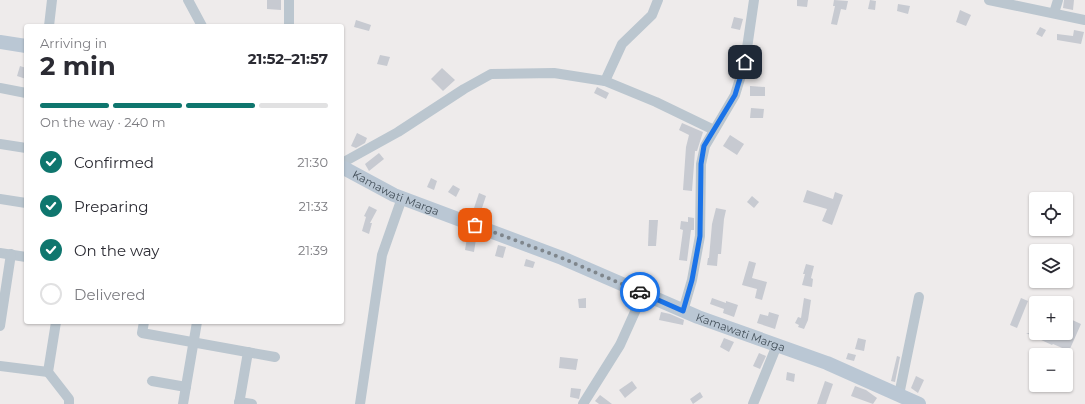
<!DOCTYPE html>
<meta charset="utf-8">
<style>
:root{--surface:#fff;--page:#f7f7f7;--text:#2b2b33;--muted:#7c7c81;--line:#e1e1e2;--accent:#0f766e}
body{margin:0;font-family:Montserrat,sans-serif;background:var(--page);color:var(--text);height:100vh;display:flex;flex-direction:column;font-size:15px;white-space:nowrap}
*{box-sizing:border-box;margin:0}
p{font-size:13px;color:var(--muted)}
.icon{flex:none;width:22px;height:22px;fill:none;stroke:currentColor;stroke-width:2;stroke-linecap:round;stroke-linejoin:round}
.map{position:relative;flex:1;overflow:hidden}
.side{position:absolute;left:24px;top:24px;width:320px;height:300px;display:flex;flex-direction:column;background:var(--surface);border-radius:4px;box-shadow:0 1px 3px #0004}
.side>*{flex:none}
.controls{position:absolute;left:1029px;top:192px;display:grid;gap:8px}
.controls a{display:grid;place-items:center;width:44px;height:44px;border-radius:4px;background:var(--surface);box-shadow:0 1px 3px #0004;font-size:20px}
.pin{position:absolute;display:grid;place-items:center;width:34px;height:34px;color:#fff;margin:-17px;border-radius:8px;box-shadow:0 2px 6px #0006}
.courier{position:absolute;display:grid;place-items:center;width:40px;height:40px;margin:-20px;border:3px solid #1a73e8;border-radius:50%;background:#fff;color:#222;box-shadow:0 1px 5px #0007}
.overview em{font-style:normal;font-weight:700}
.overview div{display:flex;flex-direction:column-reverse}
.overview{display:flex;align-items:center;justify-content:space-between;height:68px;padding:0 16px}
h1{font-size:26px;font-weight:700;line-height:30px}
.bar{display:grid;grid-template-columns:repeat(4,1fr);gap:6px 4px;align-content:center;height:48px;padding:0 16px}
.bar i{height:5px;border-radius:3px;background:var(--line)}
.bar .selected{background:var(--accent)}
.bar p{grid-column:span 4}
ol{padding:0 16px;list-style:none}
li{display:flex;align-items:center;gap:12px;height:44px}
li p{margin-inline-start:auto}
li .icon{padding:4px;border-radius:50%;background:var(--accent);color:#fff;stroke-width:4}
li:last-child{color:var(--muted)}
li i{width:22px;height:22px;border:2px solid var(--line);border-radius:50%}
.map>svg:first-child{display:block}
.building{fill:#c7cad1}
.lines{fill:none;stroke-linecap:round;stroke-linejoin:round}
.minor{stroke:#bbc6cf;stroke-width:10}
.secondary{stroke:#bac7d4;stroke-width:14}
.done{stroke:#7f868c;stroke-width:4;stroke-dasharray:0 7.2}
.route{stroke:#1a73e8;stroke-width:5}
.labels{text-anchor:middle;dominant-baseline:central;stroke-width:3.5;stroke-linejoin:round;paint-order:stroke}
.street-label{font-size:11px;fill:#434f59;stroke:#fff}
</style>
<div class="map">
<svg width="1085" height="404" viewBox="0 0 1085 404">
<rect width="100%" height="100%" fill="#eeebeb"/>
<g class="building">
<path d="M267,0H281V10L267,9Z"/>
<path d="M797,0H808L807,7L797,6Z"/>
<path d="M834,0L848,1L846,10L841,9L837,25L831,24L835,6H833Z"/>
<path d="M870,0L876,1L875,10L868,9Z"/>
<path d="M1064,0H1074L1073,10L1063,8Z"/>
<path d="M898,4L910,6L908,14L897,11Z"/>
<path d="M960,10L971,15L966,26L956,22Z"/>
<path d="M734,17L743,19L740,30L731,28Z"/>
<path d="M356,20L371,25L369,31L354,27Z"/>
<path d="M1040,27L1046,30L1042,37L1036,34Z"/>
<path d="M1074,30L1084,32L1081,44L1057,40V34L1073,36Z"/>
<path d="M380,55L390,57L387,66L377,64Z"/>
<path d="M20,66L26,68V79L17,76Z"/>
<path d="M442,68L455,80L443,91L431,79Z"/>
<path d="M750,86L765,87V96H750Z"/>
<path d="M597,87L609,93L606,99L594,93Z"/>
<path d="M751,108L764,109L763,118H750Z"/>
<path d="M682,123L703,132L697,151H695L692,191L683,190L686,147L689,135L679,130Z"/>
<path d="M357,133L367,138L365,143L356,148L351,146Z"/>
<path d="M730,135L744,144L737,155L723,146Z"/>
<path d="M379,153L384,159L369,171L365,164Z"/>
<path d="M431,178L437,181L434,190L427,187Z"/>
<path d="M453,185L460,189L456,197L448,192Z"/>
<path d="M807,190L833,199L835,192L843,195L832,225L822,221L827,209L803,202Z"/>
<path d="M479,193L486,196L481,211L474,208Z"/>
<path d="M752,196L759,202L754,208L747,202Z"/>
<path d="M369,206L377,210L370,223H372L369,234L362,231L366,217L364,216Z"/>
<path d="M716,208L726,210L724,219L721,254H718L717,266L707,265L708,258H709L712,224Z"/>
<path d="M688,217L694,218V230H691L687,261L679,260L683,230L680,229L681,221L688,222Z"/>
<path d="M649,220H658L656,246H648Z"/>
<path d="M467,238L476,239L474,252L465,250Z"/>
<path d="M498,245L506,247L503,258L495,256Z"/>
<path d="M526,259L535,262L533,268L524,266Z"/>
<path d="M749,261L756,263L752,278L767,282L762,300L755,298L757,289L742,285Z"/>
<path d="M806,264L814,266L811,278L813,279L812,287L802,285L805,274H803Z"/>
<path d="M586,298V308H579L578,299Z"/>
<path d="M712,298L726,303V301L738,305L734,317L723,313L724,309L710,304Z"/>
<path d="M804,298L811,300L808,320L804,329L798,327L799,325L795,323L798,317L801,318Z"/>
<path d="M1021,298L1028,301L1017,328L1010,325Z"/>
<path d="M661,312L670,314L684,320L683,325L659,320Z"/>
<path d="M769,312L779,315L775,329L757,323L760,314L768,316Z"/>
<path d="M1068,318L1081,324L1069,351L1053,344L1052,345L1026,333H1066V323Z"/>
<path d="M724,338L734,342L729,352L720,347Z"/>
<path d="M858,338L866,340L864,351L855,349Z"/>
<path d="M759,353L766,356L760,369L753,366Z"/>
<path d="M848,353L856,355L854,361L846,359Z"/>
<path d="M897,356L900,357L895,382L891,381Z"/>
<path d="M560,357L578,359L576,370L559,368Z"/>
<path d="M787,372L795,374L794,382L786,380Z"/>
<path d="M916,376L924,380L918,393L911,388Z"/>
<path d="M632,381L637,388L625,398L619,390Z"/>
<path d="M825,381L833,384L826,404H817Z"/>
<path d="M855,386L866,390L877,398L873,404L851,396Z"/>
<path d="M571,388L581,389L579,399L570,397Z"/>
<path d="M700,392L703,397L693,404L690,399Z"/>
<path d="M600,395L612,404H599L595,401Z"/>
</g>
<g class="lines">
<g class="minor">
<path d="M188,0L202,26"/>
<path d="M289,0V26"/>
<path d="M989,0L1085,20"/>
<path d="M1054,13L1058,0"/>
<path d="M49,26L52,0"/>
<path d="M605,81L622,44L652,15L658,0"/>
<path d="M0,88L26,93"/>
<path d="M0,144L26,148"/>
<path d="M342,163L398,132L464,89L491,74L554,73L605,81L656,102L714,130"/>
<path d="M0,199L26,203"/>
<path d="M0,253L26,257"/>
<path d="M683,311L692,280L700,236L701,164L705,146L735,95L745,62L754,0"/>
<path d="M56,322L48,372L69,399V404"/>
<path d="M144,322L142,333L275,357"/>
<path d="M0,326L11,254"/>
<path d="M0,366L48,372"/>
<path d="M152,381L186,387"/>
<path d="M899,395L919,297"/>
<path d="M239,402L252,404"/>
<path d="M183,404L197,322"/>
<path d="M239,404L248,352"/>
<path d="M360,404L382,255L402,198"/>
<path d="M583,404L620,345L643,294"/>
<path d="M753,404L777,345"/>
</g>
<g class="secondary">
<path d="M0,42L26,46"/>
<path id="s1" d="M342,167L394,195L562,258L698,317L827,363L919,404"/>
</g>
</g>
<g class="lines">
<path class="done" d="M475,225L562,258L640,292"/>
<path class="route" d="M640,292L683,311L692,280L700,236L701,164L704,146L735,95L745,62"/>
</g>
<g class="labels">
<g class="street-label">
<text stroke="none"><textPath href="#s1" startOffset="60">Kamawati Marga</textPath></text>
<text stroke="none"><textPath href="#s1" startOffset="432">Kamawati Marga</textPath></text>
</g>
</g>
</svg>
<div class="controls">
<a><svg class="icon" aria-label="locate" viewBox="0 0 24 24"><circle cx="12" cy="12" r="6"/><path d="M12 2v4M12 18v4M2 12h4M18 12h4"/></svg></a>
<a><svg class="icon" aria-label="layers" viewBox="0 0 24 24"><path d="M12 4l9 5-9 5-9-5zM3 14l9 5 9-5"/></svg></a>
<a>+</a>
<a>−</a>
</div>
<div class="pin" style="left:475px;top:225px;background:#ea580c"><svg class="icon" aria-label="bag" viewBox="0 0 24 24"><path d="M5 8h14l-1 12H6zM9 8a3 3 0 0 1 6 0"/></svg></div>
<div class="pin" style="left:745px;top:62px;background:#1f2937"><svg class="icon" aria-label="home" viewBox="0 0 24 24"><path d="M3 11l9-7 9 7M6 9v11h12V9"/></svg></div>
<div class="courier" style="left:640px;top:292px"><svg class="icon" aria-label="car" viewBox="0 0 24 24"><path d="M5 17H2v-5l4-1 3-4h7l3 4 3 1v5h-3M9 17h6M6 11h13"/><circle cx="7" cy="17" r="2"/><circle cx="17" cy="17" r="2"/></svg></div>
<section class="side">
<div class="overview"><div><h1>2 min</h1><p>Arriving in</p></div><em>21:52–21:57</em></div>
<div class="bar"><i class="selected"></i><i class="selected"></i><i class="selected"></i><i></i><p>On the way · 240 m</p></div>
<ol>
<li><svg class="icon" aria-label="check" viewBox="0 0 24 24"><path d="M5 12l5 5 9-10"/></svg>Confirmed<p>21:30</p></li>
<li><svg class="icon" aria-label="check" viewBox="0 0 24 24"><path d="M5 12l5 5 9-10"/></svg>Preparing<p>21:33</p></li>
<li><svg class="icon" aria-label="check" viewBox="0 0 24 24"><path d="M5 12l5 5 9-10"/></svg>On the way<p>21:39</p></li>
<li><i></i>Delivered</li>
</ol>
</section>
</div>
